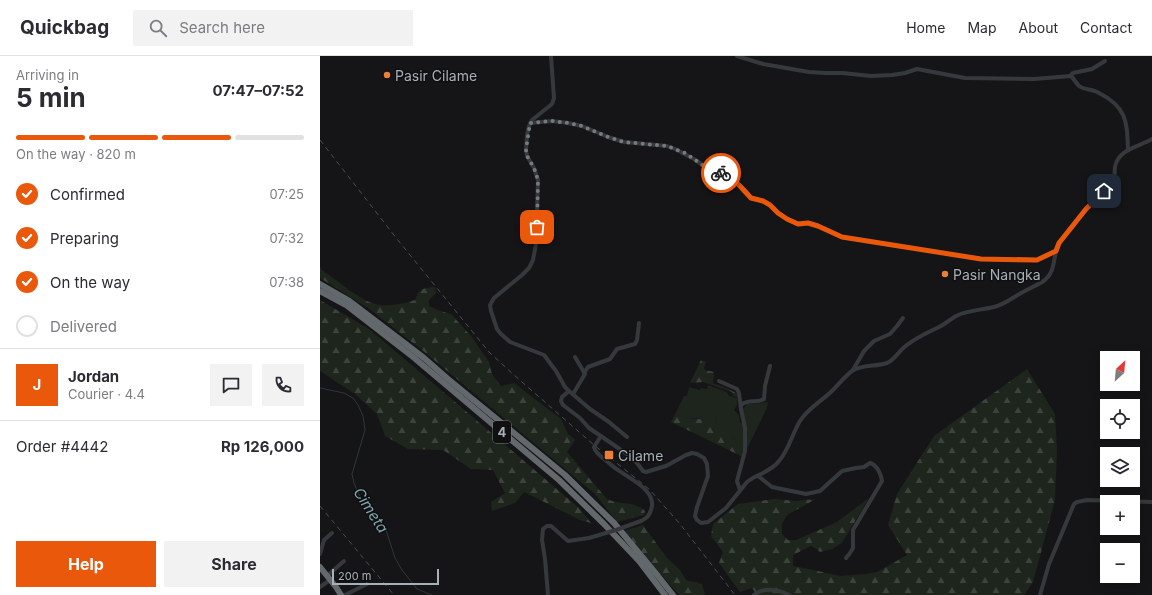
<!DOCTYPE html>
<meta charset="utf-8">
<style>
:root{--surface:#fff;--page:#f2f2f3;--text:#2b2b33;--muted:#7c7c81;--line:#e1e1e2;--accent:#ea580c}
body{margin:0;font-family:Inter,sans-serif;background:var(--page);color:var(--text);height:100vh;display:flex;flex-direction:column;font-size:15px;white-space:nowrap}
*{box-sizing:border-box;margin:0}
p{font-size:13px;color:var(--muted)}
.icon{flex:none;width:22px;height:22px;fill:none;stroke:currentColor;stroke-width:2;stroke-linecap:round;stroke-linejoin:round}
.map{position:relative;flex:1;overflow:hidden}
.side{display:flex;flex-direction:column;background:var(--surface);width:320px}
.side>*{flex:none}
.needle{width:26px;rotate:26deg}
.controls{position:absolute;left:780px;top:295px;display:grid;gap:8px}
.controls a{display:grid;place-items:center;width:40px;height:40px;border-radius:0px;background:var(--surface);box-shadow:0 2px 10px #0003;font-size:20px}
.scale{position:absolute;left:12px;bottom:10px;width:107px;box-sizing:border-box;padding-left:4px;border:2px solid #a7b0b6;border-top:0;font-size:11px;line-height:14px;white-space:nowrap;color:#a7b0b6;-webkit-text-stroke:3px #101012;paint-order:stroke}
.pin{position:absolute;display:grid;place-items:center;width:34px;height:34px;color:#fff;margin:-17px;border-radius:8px;box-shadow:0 2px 6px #0006}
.courier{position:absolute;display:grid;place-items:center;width:40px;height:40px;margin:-20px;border:3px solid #ea580c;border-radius:50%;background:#fff;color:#222;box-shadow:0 1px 5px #0007}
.overview em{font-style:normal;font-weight:700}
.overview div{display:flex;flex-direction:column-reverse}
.overview{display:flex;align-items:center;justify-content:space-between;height:68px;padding:0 16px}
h1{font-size:26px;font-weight:700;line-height:30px}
.bar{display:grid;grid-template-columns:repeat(4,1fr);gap:6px 4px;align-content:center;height:48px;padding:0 16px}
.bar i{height:5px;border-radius:3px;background:var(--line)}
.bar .selected{background:var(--accent)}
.bar p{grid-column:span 4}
.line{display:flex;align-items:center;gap:10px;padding:0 16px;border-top:1px solid var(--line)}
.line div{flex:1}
.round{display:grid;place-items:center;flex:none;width:42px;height:42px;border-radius:0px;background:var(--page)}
ol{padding:0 16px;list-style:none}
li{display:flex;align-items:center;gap:12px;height:44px}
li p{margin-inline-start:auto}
li .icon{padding:4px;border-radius:50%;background:var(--accent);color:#fff;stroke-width:4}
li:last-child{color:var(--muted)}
li i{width:22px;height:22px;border:2px solid var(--line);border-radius:50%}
.cta{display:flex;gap:8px;margin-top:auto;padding:8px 16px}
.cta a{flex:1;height:46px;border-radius:0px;background:var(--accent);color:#fff;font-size:16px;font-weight:700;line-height:46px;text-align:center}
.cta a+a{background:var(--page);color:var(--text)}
header{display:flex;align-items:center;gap:24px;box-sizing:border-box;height:56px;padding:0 20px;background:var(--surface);border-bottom:1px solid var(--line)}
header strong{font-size:19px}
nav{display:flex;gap:22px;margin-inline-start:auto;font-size:14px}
.search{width:280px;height:36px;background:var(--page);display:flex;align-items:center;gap:10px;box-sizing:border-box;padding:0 14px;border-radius:0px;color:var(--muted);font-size:15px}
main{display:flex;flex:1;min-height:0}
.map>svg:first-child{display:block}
.green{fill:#1e251d}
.forest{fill:url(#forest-firs)}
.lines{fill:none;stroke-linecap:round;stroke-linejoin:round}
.stream{stroke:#2c383a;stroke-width:1}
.minor{stroke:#36393c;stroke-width:4}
.highway{stroke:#62686c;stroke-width:6}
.rail{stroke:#494d51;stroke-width:1;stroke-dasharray:5 4;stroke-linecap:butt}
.minor-bridge{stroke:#36393c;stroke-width:4}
.done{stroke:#747a7e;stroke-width:4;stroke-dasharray:0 7.2}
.route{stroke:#ea580c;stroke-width:5}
.poi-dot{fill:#eb7f39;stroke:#101012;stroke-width:1.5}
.labels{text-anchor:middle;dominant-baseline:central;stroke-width:3;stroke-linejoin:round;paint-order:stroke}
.shield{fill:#101012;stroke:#7a8085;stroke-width:1}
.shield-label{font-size:13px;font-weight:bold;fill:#a7b0b6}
.poi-label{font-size:14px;fill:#a7b0b6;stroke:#101012;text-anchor:start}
.water-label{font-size:15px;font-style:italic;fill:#80a7b0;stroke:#101012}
</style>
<header>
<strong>Quickbag</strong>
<div class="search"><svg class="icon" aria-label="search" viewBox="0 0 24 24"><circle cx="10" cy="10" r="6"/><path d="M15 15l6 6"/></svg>Search here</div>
<nav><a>Home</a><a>Map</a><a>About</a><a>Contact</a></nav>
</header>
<main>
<section class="side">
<div class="overview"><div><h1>5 min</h1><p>Arriving in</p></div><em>07:47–07:52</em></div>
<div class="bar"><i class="selected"></i><i class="selected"></i><i class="selected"></i><i></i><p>On the way · 820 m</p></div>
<ol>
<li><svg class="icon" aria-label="check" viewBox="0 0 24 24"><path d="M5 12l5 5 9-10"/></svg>Confirmed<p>07:25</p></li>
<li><svg class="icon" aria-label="check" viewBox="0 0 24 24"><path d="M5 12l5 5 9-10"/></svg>Preparing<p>07:32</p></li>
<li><svg class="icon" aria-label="check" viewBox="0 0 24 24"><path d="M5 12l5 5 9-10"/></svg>On the way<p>07:38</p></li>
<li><i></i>Delivered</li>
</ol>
<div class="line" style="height:72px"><b class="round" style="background:var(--accent);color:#fff">J</b><div><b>Jordan</b><p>Courier · 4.4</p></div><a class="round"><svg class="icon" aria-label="chat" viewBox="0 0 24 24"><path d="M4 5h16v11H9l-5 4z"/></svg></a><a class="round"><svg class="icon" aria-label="phone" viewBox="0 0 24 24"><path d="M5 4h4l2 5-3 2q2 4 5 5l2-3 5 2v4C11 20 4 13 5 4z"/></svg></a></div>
<div class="line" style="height:52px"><div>Order #4442</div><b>Rp 126,000</b></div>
<div class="cta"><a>Help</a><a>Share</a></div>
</section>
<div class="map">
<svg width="832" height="539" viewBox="0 0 832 539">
<defs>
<pattern id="forest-firs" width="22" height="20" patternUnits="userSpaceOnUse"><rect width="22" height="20" fill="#1e251d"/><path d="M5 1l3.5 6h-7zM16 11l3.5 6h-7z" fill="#3c423c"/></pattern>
</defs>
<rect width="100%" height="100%" fill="#151517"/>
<path class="green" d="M388,329L407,336L409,340L417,342V349L414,354L419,359L420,367H424L423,353L427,348H431L448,346L447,352L423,401V398L414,383L396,370L395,360C381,363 368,364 355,358L364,340H367L369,331L380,334L381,332L387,333Z"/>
<g class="forest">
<path d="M0,210L2,214C15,223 40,244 55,248C66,251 84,248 95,244C100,232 103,232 115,231L116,237L109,244V250L120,255L131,258L151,280L169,306L172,318L181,330L194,327L241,363L248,378L255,384L247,396L287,443C302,450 312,444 325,455L324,459L297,466L275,438L102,294L48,252L0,222Z"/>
<path d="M0,244L49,273L141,351L259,452L271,467L260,464L204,436L195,447L172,455L171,446L185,437L173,414L151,413L123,394L88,393L65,380L57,358L35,338L0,315Z"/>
<path d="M381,304L386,306L384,312L385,314L394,316L393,328C402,329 410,334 418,338V341L413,340L412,336L383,326L370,327Z"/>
<path d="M707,313L735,358L737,395L735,444L713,526L704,539H437L432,532L420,536L399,507L403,496L391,480L393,468L418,448L454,443L476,445L496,443L467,459L462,468V478L468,484H476L517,466L549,442L522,487L512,493L500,496L497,493L491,490L473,499V510L498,515L520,520L546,518L557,516L587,499L568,469L577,438L614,380Z"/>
<path d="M355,358C363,361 371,363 380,363L382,358L395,360L396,369L404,370L408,375L407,377C415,383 421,391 423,401L351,366Z"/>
<path d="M323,469L347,502L360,514L366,524L382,528L385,539H359L304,475Z"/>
</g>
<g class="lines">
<path class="stream" d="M0,332L24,337L33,342L38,349L43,360L45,374L32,418L34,427L39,439L46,451L59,463L66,474L75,502L82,514L97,533L112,539"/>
<g class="minor">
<path d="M231,0L234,42L232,48L212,64L209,70L207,79L206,94L207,100L214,112L218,124L216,188L213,204L209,212L202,219L174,242L170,249L171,255L177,273L181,278L190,286L224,299L236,315L245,331L249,335L270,353L289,366L307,381"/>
<path d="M417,0L443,8L489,16L505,17H522L551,20L572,19L585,17L597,13L645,22L714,23L751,20C754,23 756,27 759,30C764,34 773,33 779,37C807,51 807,66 808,94"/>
<path d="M750,20L753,17L772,13L785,5"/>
<path d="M210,67L232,65L248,67L262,70L288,81L304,86L347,90L355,93L374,103L384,110L409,121L426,135L431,142L443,145L450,149L458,157L467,163L478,168L489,167L498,170L522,181L661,203L717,204L736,195"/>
<path d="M533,314L544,295L554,285L570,278L577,270L583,262"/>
<path d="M264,317L268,311L290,303L297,293L315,288L317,284L319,267"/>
<path d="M399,325L417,333L419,337L421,353L425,372V395L417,425L420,434"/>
<path d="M249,335L242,341L241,345L243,349L260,362L269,372L307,398L317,407L323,415L326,416L346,410L366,399L372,397L377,398L384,402L387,408L388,420L377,451L375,460L377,464L381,467L388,466L406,452L427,426C437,418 451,416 459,405C469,394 472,378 480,365C488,352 502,345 513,334C519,328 525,320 532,315C542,308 556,311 567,307C576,303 579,294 587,289C597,281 609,276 621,270C626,267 631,263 636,260C648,254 662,254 674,251C686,248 693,241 703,236C710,232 718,229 725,224C737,214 732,198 740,186C743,182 746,178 750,174C759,162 768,150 779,140C782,136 788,135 791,131C796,125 794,118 795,111C798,93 819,91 832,83"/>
<path d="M253,338L265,318L255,301"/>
<path d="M421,349C430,342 436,348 444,343L445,330L450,310"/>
<path d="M281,380L274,391C275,396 279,399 283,402C288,406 293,411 298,414C310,423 338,435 331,454C329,460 327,462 321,465"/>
<path d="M438,420L452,431L486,438L500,435L522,415L536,412L544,411L550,407C557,409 561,418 562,425L533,474V492L530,497L526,502"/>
<path d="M0,498L4,484L12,477"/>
<path d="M7,520L24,505"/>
<path d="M0,531L10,524"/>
<path d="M25,539L47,528"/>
<path d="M228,539L225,503L222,484L223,473L227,470H231L248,485L269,482"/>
<path d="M434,539C443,531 458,533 469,539"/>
<path d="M720,539L729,508L754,448L757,446L767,444L832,446"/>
</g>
<g class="highway">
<path d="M0,228L28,244L104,302L128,323L245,419L294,467L338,520L353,539"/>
<path d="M0,235L26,249L93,301L239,424L283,467L319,505L345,539"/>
<path d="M0,511L16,531L21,539"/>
</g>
<g class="rail">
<path d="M0,84L77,183L169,296L194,319L274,389L318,424L330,434L360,468L415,539"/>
<path d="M0,450L74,539"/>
</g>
<path class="minor-bridge" d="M269,482L296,474L321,465"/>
</g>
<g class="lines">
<path class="done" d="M217,171L218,124L214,112L207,100L206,94L210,67L232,65L248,67L262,70L288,81L304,86L347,90L365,97L384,110L401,117"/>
<path class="route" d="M401,117L409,120L419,129L431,142L443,145L450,149L458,157L467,163L478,168L488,167L498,170L522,181L661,203L717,204L736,195L739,187L766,153L784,135"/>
</g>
<g class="poi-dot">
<circle cx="67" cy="19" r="4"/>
<circle cx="625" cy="218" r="4"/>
<rect x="284" y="394" width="10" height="10" rx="2"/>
</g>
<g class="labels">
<rect class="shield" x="173" y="365" width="18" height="22" rx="3"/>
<g class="shield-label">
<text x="182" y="376">4</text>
</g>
<g class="poi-label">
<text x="75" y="19">Pasir Cilame</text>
<text x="633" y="218">Pasir Nangka</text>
<text x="298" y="399">Cilame</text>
</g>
<g class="water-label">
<text transform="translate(51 454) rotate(57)">Cimeta</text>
</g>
</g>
</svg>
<div class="controls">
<a><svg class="needle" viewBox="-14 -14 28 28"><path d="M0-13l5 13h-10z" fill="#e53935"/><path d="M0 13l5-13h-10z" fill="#7c7c81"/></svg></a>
<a><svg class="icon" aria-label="locate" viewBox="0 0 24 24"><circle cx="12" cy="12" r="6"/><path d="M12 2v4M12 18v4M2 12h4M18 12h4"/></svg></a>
<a><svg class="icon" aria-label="layers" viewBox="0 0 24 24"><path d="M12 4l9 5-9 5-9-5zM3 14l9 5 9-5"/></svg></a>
<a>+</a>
<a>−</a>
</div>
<div class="scale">200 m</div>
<div class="pin" style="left:217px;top:171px;background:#ea580c"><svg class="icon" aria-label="bag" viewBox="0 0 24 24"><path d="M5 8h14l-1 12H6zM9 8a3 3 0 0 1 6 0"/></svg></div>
<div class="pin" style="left:784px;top:135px;background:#1f2937"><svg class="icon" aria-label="home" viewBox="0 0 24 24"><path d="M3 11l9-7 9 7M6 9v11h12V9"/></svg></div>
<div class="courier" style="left:401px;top:117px"><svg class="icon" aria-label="bike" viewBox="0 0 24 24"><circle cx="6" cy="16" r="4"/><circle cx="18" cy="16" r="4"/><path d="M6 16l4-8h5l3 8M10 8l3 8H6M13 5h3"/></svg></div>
</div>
</main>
